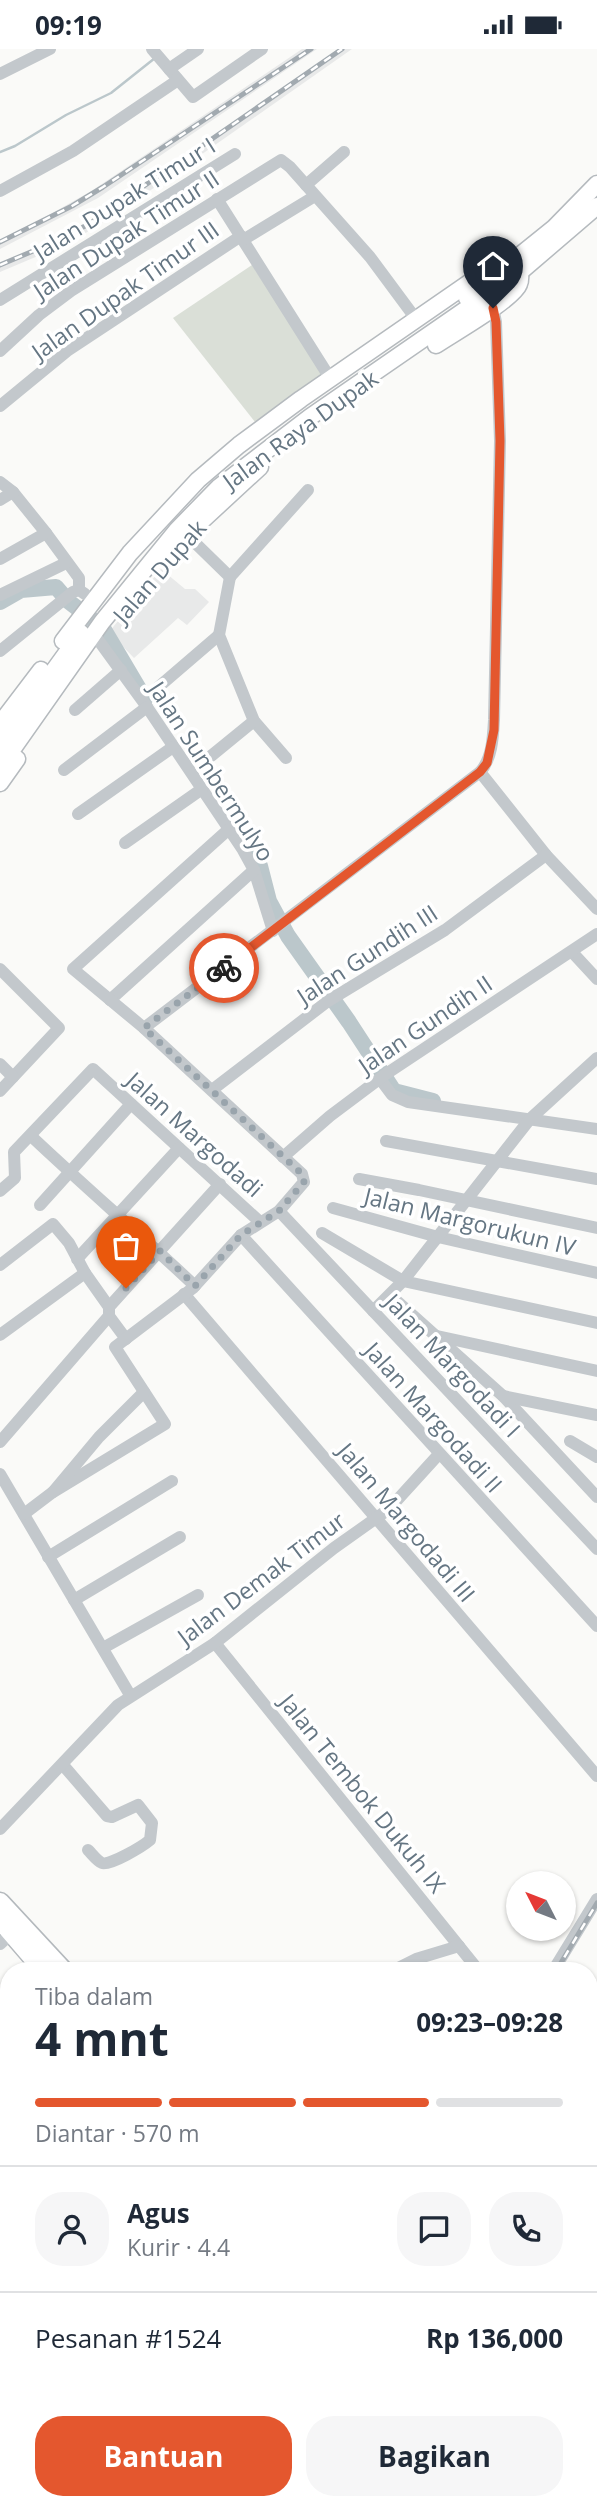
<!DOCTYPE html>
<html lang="id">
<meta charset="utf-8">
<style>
:root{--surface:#fff;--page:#f6f6f7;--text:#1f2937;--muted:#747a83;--line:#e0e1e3;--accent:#e4572e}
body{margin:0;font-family:"Open Sans",sans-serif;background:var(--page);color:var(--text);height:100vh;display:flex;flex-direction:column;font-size:26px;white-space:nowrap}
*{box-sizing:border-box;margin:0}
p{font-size:23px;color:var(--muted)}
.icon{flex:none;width:38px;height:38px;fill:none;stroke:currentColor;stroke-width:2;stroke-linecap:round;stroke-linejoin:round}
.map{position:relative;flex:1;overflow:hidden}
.panel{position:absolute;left:0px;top:1913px;width:598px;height:548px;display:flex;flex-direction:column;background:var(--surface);border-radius:28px 28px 0 0;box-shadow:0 2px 5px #0004}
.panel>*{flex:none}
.needle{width:46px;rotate:312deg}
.tools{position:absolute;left:506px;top:1822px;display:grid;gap:14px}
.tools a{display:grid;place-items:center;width:70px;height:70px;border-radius:50%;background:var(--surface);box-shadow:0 2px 5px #0004;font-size:35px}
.pin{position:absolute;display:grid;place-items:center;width:60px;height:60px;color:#fff;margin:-72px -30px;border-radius:50% 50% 50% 0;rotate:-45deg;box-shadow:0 0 7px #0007}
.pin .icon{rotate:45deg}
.courier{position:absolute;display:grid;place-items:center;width:70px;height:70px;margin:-35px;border:5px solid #e4572e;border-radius:50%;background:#fff;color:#222;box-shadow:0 2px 9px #0007}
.overview em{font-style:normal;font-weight:700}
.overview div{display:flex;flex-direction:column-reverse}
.overview{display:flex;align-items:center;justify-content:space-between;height:119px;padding:0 35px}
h1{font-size:46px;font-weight:700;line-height:52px}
.bar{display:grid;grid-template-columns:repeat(4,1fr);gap:10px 7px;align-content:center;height:84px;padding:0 35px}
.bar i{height:9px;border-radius:5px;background:var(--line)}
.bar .current{background:var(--accent)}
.bar p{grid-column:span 4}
.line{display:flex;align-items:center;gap:18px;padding:0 35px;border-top:2px solid var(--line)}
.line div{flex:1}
.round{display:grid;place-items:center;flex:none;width:74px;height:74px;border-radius:28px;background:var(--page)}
.cta{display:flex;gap:14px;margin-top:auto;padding:14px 35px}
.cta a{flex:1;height:80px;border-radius:28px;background:var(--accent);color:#fff;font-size:28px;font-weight:700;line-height:80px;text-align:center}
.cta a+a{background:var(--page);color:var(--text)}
.status{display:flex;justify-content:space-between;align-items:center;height:49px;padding:0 35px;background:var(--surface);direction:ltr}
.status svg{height:19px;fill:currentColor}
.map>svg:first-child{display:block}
.built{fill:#e8e9e9}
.green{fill:#dadfd7}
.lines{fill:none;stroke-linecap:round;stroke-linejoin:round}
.stream{stroke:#bbc7cb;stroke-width:2.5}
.river{stroke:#bbc7cb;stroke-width:16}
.major-casing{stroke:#b5babe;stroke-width:19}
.highway-casing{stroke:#b4b9bd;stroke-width:21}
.minor{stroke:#c3c8cc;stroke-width:12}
.major{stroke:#fff;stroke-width:16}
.highway{stroke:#fff;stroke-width:18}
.rail-casing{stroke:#a2aab0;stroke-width:5}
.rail{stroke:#fff;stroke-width:2.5;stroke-dasharray:8;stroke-linecap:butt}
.done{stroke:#99a4ac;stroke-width:7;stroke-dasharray:0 12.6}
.route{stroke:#e4572e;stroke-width:9}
.labels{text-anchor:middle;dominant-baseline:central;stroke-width:7;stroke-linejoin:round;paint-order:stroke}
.street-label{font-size:23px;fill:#657683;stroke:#fff}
</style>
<div class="status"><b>09:19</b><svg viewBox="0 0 49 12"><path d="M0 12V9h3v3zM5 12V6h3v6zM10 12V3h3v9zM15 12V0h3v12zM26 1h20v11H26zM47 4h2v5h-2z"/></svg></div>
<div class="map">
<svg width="597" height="2460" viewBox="0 0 597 2460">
<rect width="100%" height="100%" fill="#fafaf8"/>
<g class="built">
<path d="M302,0H317L98,149L0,200V191L35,174L93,141Z"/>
<path d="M341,0H352L118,164L71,193L0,223V216L54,194L115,158Z"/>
<path d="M161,520L185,540H195L209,553L187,576L178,569L134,609L109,583Z"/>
</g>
<path class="green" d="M252,216L323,324L255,373L173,269Z"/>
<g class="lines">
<g class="stream">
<path d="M0,103L15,97L66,66L111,44L155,9"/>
<path d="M202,2460L211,2452"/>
</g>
<g class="river">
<path d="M0,553L21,541L56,538L68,552L103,579L145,650"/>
<path d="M243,792L260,817L269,852L288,887L349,973L394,1042L433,1052"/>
</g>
<defs>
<g id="major">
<path d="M467,249L554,179L597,135"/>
<path d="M436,296C452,285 514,250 519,235C521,231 520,227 520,223"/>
<path d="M170,504L196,477L260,418"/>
<path d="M63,592L130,504L198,431L239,396L301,350L476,229"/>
<path d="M0,675L41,621"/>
<path d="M0,696L81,584"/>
<path d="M0,718L102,573L177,481L219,438L310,368L520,223L597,157"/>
<path d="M0,734L17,710"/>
</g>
<g id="highway">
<path d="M0,1853L64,1922"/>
<path d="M0,1871L44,1922"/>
<path d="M590,2277L597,2271"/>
<path d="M590,2292L597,2286"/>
</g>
</defs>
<use href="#major" class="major-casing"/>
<use href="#highway" class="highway-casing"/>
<g class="minor">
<path d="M152,0L193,48L262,0"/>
<path d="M169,20L198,0"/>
<path d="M0,25L50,0"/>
<path d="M306,136L344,103"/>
<path d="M0,142L73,102L178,31"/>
<path d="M217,150L330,329"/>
<path d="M243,191L315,147"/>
<path d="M0,251L235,105"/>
<path d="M0,302L39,266L71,242L281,111L290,118L370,208L416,270"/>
<path d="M0,357L67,302L241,187"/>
<path d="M0,433L13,443L46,484L79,529V541"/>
<path d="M0,451L13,443"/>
<path d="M187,486L230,528"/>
<path d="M0,510L46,484"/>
<path d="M230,528L219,586L254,672L286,709"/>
<path d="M230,528L308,441"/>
<path d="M0,546L66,514"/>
<path d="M99,592L147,658L243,801L254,821L273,882"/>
<path d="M0,602L73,543L79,541L85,545"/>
<path d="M155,641L219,586"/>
<path d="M75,661L121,621"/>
<path d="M211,707L254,672"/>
<path d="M64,721L147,658"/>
<path d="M480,723L546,806L597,860"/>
<path d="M78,765L173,698"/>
<path d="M125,794L202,740"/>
<path d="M572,903L597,930"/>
<path d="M0,920L59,979L0,1042"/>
<path d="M110,951L254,821"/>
<path d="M144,979L480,723C492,710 493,689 494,671L500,392L496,273L493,259"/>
<path d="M0,1015L13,1028"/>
<path d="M380,1030L392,1046L408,1053L597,1080"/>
<path d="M212,1041L328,952L445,881L546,806"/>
<path d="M31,1087C85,1138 141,1186 195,1237"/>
<path d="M386,1092L597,1130"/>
<path d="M283,1108L330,1067L386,1025L597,885"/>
<path d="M359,1130L419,1141L597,1179"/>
<path d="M0,1142L15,1129L14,1103L93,1020L260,1173"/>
<path d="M40,1156L131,1055"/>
<path d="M333,1159L438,1188L597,1224"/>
<path d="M279,1162L597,1500"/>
<path d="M322,1184L403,1232L597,1274"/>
<path d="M241,1186L597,1577"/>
<path d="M77,1210L179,1099"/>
<path d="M0,1216L53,1175L69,1194L85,1224L109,1258"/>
<path d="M184,1245L597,1727"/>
<path d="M390,1246L503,1347L597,1448"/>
<path d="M373,1262L403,1232L530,1070L597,1009"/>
<path d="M109,1267V1258L220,1135"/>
<path d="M109,1267L126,1290"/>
<path d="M0,1286L85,1224"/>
<path d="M437,1287L597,1322"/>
<path d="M503,1347L597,1366"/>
<path d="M570,1392L597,1408"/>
<path d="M0,1393L109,1267"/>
<path d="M0,1425L130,1646"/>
<path d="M53,1443L165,1375L115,1298L193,1239L241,1186L279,1162L304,1133L302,1125L144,979L73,920L229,780"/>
<path d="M24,1465L53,1443L99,1388L144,1343"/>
<path d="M48,1508L172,1432"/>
<path d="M74,1551L180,1488"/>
<path d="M215,1594L479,1922"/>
<path d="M103,1599L198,1546"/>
<path d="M63,1716L107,1767L112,1768L138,1756L152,1774L150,1791C143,1797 110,1817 102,1814C97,1812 92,1805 88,1801"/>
<path d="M0,1780L118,1656L215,1594L334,1499L389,1460L439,1405"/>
<path d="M0,1895L12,1884"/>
<path d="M392,1922L416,1910L459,1897"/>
<path d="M553,1922L597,1850"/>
<path d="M590,1959L597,1958"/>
<path d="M0,2023L9,2035"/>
<path d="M590,2030L597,2020"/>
<path d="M590,2049L597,2056"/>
<path d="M0,2090L9,2102"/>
<path d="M590,2117L597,2111"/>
<path d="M0,2159L9,2172"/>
<path d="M0,2184L9,2177"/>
<path d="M0,2235L9,2226"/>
<path d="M0,2300L9,2291"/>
<path d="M590,2370L597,2364"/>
<path d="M0,2371L9,2363"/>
<path d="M0,2380L9,2389"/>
<path d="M590,2421L597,2416"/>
<path d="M0,2437L9,2428"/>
<path d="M590,2441L597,2448"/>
<path d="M477,2452L484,2460"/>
<path d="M532,2452L539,2460"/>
<path d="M61,2460L69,2452"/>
<path d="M160,2460L169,2452"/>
<path d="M257,2460L266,2452"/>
<path d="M382,2460L392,2452"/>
</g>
<use href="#major" class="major"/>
<use href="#highway" class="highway"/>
<defs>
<g id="rail">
<path d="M0,193L72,157L103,138L311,0"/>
<path d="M0,216L52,194L89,175L342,0"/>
<path d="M556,1922L597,1854"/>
<path d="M66,2460L74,2452"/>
</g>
</defs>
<use href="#rail" class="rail-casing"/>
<use href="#rail" class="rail"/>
</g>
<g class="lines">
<path class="done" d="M126,1239L160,1202L195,1237L241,1186L279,1162L304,1133L302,1125L144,979L224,919"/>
<path class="route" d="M224,919L480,723L487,714L494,681L500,392L496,273L493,259"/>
</g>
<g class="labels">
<g class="street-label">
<text transform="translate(124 149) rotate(-32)">Jalan Dupak Timur I</text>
<text transform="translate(126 185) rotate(-33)">Jalan Dupak Timur II</text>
<text transform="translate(125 241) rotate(-35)">Jalan Dupak Timur III</text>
<text transform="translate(300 380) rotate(-36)">Jalan Raya Dupak</text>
<text transform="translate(159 522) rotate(-49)">Jalan Dupak</text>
<text transform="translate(212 722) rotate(57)">Jalan Sumbermulyo</text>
<text transform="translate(367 905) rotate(-33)">Jalan Gundih III</text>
<text transform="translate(425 975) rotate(-34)">Jalan Gundih II</text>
<text transform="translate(195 1085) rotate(42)">Jalan Margodadi</text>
<text transform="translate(470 1172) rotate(14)">Jalan Margorukun IV</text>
<text transform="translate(453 1316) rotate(47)">Jalan Margodadi I</text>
<text transform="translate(434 1368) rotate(48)">Jalan Margodadi II</text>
<text transform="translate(407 1473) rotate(50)">Jalan Margodadi III</text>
<text transform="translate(261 1529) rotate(-37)">Jalan Demak Timur</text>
<text transform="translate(363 1744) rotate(51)">Jalan Tembok Dukuh IX</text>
</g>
</g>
</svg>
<div class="tools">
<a><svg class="needle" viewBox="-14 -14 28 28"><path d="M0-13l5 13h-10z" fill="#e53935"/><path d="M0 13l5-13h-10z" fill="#747a83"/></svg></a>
</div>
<div class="pin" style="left:126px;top:1239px;background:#ea580c"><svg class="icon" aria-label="bag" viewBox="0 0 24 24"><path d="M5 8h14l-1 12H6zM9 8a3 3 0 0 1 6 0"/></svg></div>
<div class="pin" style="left:493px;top:259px;background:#1f2937"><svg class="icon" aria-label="home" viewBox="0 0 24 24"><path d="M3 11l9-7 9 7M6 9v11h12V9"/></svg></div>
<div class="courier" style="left:224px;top:919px"><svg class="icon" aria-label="bike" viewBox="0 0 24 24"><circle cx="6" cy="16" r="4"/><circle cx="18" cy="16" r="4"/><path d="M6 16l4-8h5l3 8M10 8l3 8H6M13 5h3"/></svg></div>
<section class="panel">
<div class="overview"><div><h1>4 mnt</h1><p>Tiba dalam</p></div><em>09:23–09:28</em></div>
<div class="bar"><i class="current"></i><i class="current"></i><i class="current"></i><i></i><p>Diantar · 570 m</p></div>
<div class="line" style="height:126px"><a class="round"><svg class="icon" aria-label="person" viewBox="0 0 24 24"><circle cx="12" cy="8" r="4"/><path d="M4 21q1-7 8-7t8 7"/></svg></a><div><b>Agus</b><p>Kurir · 4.4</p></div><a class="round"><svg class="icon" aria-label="chat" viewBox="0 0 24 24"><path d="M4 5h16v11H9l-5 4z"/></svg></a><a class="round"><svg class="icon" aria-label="phone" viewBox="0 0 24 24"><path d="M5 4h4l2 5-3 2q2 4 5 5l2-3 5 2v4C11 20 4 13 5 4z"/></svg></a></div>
<div class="line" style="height:91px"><div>Pesanan #1524</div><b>Rp 136,000</b></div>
<div class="cta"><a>Bantuan</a><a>Bagikan</a></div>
</section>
</div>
